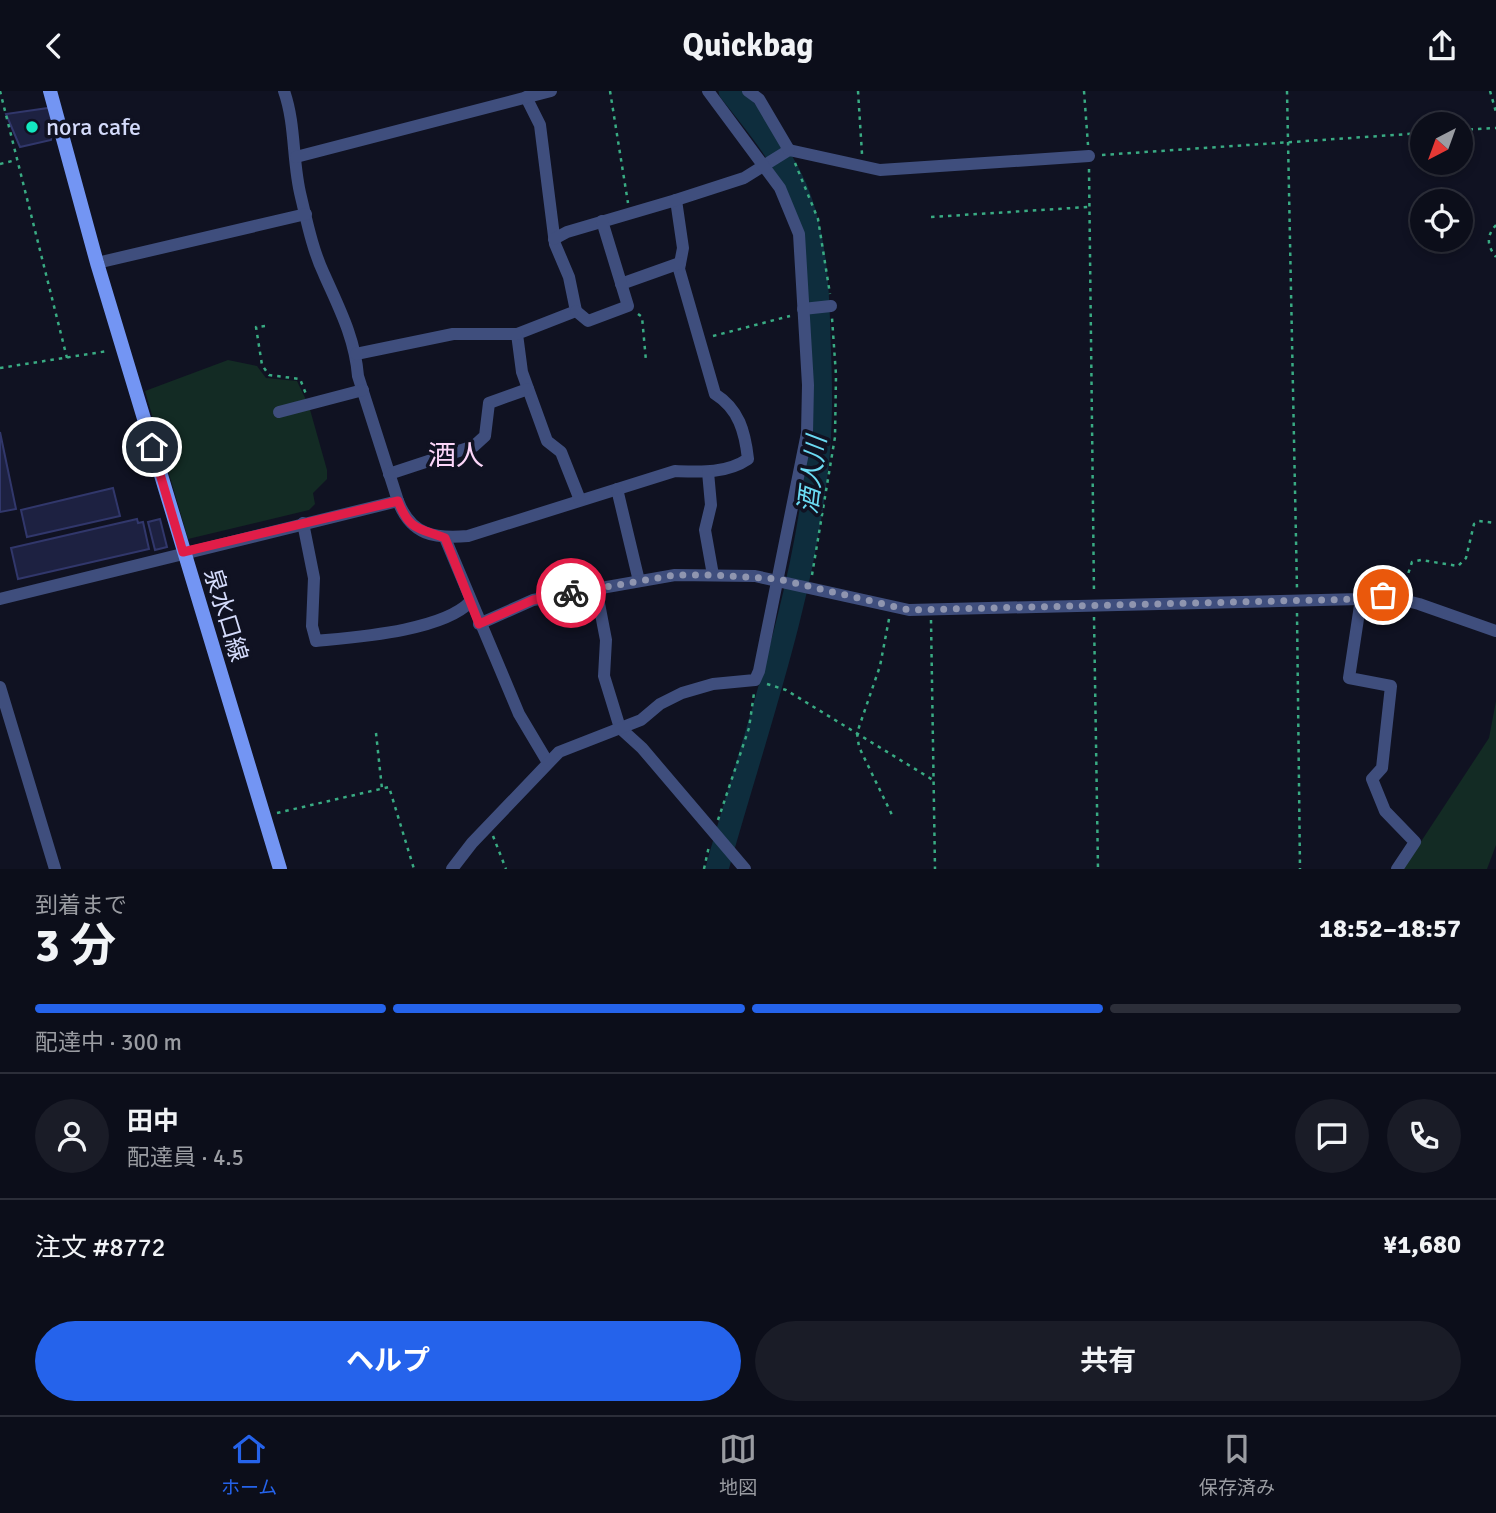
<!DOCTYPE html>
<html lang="ja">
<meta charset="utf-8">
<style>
:root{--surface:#0c0e1a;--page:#1a1c27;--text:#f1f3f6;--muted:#9a9ca2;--line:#2c2e39;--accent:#2563eb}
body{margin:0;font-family:Signika,"Noto Sans JP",sans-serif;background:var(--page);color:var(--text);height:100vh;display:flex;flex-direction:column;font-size:26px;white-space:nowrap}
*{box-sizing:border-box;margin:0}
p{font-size:23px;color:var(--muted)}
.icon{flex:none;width:38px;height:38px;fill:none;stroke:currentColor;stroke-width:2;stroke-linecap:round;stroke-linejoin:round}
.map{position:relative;height:778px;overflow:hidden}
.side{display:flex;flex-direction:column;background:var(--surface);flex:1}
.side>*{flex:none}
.needle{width:46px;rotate:221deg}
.controls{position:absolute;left:1410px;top:21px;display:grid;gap:14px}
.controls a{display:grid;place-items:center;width:63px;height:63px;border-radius:50%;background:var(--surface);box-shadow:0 4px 10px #0003,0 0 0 2px var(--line);font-size:35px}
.pin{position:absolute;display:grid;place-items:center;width:60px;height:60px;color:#fff;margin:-30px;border:4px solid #fff;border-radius:50%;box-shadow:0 2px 7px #0007}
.courier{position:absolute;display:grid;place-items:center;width:70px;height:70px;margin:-35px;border:5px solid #e11d48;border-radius:50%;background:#fff;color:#222;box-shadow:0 2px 9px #0007}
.overview em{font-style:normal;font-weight:700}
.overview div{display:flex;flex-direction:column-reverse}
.overview{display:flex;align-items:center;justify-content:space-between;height:119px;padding:0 35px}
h1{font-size:46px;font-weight:700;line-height:52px}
.bar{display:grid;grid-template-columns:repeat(4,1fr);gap:10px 7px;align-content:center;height:84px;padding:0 35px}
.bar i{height:9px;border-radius:5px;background:var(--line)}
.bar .current{background:var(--accent)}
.bar p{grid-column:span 4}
.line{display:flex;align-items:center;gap:18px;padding:0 35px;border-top:2px solid var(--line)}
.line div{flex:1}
.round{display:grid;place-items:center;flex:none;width:74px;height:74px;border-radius:37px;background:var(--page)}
.button{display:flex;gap:14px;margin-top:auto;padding:14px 35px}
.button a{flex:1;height:80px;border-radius:42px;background:var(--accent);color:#fff;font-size:28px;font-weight:700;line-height:80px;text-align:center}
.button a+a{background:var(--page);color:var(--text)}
header{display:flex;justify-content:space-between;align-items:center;height:91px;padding:0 35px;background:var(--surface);font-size:32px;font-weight:700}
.menu{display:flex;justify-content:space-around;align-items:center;height:98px;border-top:2px solid var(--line);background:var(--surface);font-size:19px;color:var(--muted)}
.menu a{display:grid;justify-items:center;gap:4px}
.menu .current{color:var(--accent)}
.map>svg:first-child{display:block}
.green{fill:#132b24}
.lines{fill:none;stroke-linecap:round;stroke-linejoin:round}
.river{stroke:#0e2d3d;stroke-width:23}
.building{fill:#1d2141;stroke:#31376b;stroke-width:2}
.path{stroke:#39ab83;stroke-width:2.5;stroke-dasharray:3.5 5;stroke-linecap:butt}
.minor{stroke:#3f4e7d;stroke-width:12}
.secondary{stroke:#7395f3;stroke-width:14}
.done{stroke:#8f95af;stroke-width:7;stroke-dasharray:0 12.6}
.route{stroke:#e11d48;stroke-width:9}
.poi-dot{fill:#13e8c0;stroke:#101222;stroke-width:2.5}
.labels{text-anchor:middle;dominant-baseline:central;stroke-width:7;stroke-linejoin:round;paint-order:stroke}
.poi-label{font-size:24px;fill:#d4dbfb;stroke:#101222;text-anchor:start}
.street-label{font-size:24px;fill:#d4dbfb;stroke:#101222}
.water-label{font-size:26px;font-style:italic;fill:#6bdbf3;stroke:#101222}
.quarter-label{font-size:28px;fill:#fcd6f9;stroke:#101222}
</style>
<header><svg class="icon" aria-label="back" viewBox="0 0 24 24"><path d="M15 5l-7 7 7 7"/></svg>Quickbag<svg class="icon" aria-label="share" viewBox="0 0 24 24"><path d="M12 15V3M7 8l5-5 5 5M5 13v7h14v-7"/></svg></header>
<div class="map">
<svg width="1496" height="778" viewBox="0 0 1496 778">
<rect width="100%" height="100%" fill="#101222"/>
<g class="green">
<path d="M228,269L257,275L266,287L297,290L309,315L327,379V388L313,402L315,413L309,419L188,448L145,300Z"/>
<path d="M1496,610V754L1487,778H1403L1489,647Z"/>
</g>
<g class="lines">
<path class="river" d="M717,778C753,648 800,519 816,384C822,338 821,293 819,247C818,202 816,154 801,111C787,69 757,34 730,0"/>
</g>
<g class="building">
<path d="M55,16L51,49L20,56L6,23Z"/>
<path d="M0,341L16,418L0,421Z"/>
<path d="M113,397L120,425L27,446L21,419Z"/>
<path d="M137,428L138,432L143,431L149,458L18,488L11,457Z"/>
<path d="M160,428L167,456L155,459L148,431Z"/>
</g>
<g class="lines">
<g class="path">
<path d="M0,0L67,267"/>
<path d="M610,0L628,112"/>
<path d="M858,0L862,63"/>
<path d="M1084,0L1088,54"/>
<path d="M1287,0L1297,498"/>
<path d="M1490,0L1496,21"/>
<path d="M1461,39L1496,37"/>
<path d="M1102,64L1423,42"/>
<path d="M795,72L818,128L830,203"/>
<path d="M0,73L16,69"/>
<path d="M1089,78L1094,502"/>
<path d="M931,126L1088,116"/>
<path d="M1496,134C1486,145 1487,155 1496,166"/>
<path d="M638,223L642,226L646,270"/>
<path d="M265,235L256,236L262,274L269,284L300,288L306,303"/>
<path d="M713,245L790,225"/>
<path d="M0,277L108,260"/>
<path d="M812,484L835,346L836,284L832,227"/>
<path d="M1403,498L1412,471L1421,469L1458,475L1466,467L1474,433L1479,430L1496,432"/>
<path d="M1297,522L1300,778"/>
<path d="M1094,526L1098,778"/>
<path d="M889,528L880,575L857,642L859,656L893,726"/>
<path d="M931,529L935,778"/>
<path d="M767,593L786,599L933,689"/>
<path d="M376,642L382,698"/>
<path d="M277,722L389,696L414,778"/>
<path d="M718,729L749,637L754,602"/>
<path d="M493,745L506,778"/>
<path d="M704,778L709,755"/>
</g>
<g class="minor">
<path d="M284,0C296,34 292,71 301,106C307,131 313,160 324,183C339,217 355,247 358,285L398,410C411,444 434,448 468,445L675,380C699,381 726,383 748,368C745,341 739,318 715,303L679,178L683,157L676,109L744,87L789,59L880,79L1089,65"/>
<path d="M748,0L759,8L789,59"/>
<path d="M526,6L540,34L555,153L569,186L576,220L517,243L522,281L547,350L561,361L580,409"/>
<path d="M296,66L551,0"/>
<path d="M554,148L567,141L676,109"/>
<path d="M97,172L306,123"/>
<path d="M621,193L680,172"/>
<path d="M803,218L831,215"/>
<path d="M576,220L588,230L628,215L602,130"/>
<path d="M356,263L453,243H517"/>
<path d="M279,321L363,299"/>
<path d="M708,381L711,414L705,439L713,484"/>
<path d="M389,383L474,355L485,345L489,312L528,298"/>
<path d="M617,398L639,490"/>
<path d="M303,432L314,487L312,535L316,550C356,546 442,540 470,511"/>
<path d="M445,447L519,623L547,670"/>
<path d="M596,497L606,549L604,585L620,637L642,657L745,778"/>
<path d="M0,508L398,410"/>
<path d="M1361,508L1349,587L1391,595L1382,677L1372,688L1385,720L1415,751L1397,778"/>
<path d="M479,533L533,509L675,484L755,485L909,519L1361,508L1383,504L1419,513L1496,540"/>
<path d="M0,596L55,778"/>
<path d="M452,778L472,752L559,661L641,629L660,613L682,602L713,593L755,589L759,580L807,342L808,294L799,143L780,97L708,0"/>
</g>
<path class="secondary" d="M50,0L97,172L280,778"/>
</g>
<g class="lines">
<path class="done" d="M571,502L675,484H713L778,488L909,519L1360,508L1383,504"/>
<path class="route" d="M152,356L183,461L398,410C409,439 418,437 445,447L479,533L533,509L571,502"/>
</g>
<circle class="poi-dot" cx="32" cy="36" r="7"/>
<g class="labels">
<g class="poi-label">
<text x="46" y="36">nora cafe</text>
</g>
<g class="street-label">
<text transform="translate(226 524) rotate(73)">泉水口線</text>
</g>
<g class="water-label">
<text transform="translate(813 384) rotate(-83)">酒人川</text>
</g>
<g class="quarter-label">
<text x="456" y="365">酒人</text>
</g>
</g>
</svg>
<div class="controls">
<a><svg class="needle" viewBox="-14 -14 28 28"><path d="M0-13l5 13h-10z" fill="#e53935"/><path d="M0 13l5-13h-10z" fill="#9a9ca2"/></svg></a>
<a><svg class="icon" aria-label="locate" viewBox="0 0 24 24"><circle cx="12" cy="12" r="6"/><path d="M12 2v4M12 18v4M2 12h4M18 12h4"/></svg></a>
</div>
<div class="pin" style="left:1383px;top:504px;background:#ea580c"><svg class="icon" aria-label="bag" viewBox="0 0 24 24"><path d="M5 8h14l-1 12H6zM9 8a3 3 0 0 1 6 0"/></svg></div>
<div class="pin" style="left:152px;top:356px;background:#1f2937"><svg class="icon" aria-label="home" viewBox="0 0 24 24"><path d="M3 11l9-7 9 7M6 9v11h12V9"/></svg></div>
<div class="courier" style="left:571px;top:502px"><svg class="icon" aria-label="bike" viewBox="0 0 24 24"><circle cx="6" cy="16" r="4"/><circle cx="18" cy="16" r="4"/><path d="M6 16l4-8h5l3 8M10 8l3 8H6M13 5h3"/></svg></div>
</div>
<section class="side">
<div class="overview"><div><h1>3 分</h1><p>到着まで</p></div><em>18:52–18:57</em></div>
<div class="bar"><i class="current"></i><i class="current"></i><i class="current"></i><i></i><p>配達中 · 300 m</p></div>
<div class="line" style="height:126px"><a class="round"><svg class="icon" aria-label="person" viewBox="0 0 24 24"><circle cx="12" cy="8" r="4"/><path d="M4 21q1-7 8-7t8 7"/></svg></a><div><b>田中</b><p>配達員 · 4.5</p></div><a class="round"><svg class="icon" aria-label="chat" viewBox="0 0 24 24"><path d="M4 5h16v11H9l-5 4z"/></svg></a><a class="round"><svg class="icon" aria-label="phone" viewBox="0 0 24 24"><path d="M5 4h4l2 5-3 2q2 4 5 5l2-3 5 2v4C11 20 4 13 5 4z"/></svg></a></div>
<div class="line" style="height:91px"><div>注文 #8772</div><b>¥1,680</b></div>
<div class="button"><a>ヘルプ</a><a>共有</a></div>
</section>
<nav class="menu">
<a class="current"><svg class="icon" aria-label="home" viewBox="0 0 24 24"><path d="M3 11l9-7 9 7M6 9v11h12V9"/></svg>ホーム</a>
<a><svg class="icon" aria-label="map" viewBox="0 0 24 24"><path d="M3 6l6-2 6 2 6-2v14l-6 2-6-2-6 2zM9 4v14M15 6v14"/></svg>地図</a>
<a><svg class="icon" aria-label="saved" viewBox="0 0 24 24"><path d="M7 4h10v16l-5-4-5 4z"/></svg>保存済み</a>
</nav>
